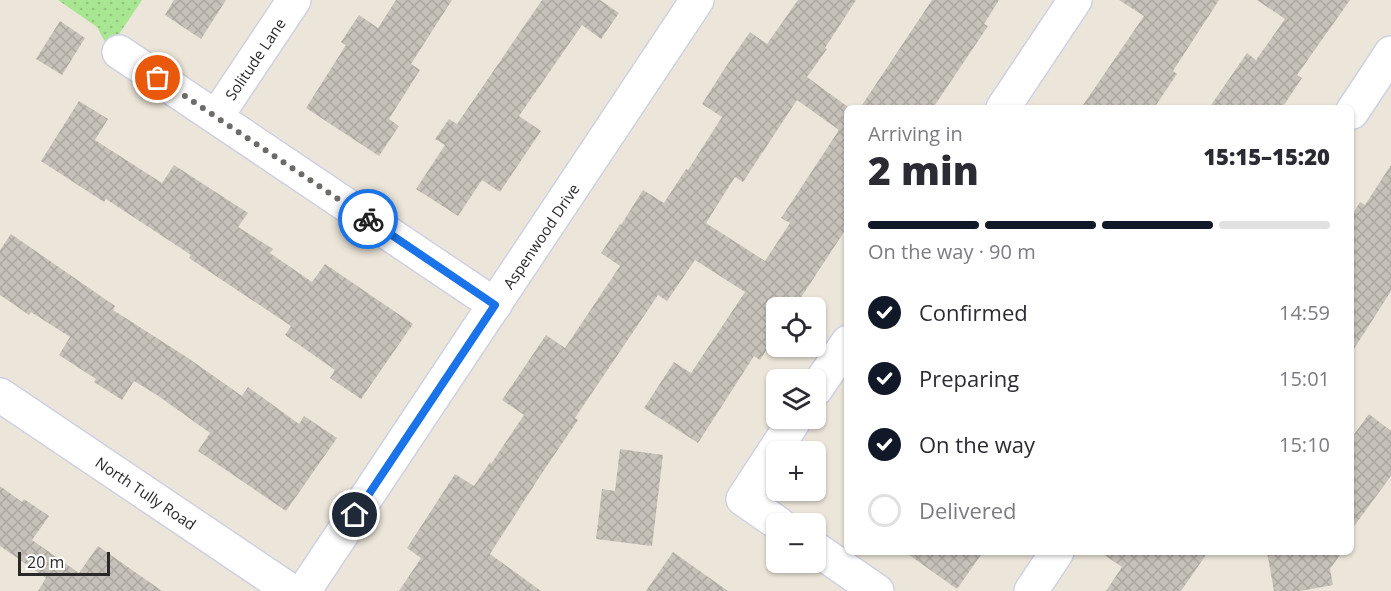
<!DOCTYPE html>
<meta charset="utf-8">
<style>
:root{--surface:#fff;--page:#f7f7f7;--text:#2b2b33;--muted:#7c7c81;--line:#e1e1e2;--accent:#111827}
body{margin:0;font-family:"Open Sans",sans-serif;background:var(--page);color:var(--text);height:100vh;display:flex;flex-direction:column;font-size:22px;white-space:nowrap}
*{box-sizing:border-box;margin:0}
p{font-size:20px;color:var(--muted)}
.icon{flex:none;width:33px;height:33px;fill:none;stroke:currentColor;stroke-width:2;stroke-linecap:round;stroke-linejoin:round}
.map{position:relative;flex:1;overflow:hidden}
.details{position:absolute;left:844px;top:105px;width:510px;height:450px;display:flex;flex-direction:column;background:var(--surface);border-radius:9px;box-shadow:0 2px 4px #0004}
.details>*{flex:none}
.controls{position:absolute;left:766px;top:297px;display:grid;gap:12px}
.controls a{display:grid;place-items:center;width:60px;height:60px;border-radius:9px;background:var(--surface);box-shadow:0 2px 4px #0004;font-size:30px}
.scale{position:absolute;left:18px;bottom:15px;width:92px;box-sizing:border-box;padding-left:6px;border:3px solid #292929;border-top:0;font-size:16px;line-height:21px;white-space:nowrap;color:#292929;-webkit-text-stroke:4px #fff;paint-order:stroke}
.pin{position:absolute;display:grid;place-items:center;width:51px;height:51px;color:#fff;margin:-26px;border:3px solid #fff;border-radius:50%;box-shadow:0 2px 6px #0007}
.courier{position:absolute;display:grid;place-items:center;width:60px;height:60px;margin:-30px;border:4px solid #1a73e8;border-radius:50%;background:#fff;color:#222;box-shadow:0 2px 8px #0007}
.headline em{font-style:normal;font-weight:800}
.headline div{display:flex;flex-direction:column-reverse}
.headline{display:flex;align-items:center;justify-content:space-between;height:102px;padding:0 24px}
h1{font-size:39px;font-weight:800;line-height:45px}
.bar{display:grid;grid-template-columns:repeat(4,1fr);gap:9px 6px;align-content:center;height:72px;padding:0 24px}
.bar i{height:8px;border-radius:4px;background:var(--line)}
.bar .on{background:var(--accent)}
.bar p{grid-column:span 4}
ol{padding:0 24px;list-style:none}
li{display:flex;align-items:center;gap:18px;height:66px}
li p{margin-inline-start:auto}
li .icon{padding:6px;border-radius:50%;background:var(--accent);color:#fff;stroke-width:4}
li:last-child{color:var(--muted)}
li i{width:33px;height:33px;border:3px solid var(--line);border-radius:50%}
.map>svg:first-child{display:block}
.grass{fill:url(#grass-dots)}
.building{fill:url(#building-cross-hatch);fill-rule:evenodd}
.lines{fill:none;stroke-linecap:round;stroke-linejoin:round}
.minor-casing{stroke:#cfd1e3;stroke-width:36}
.minor{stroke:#fff;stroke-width:33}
.done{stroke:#6d6b67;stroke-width:6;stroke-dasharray:0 10.8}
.route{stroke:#1a73e8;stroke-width:8}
.labels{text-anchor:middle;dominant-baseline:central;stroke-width:4.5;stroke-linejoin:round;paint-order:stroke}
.street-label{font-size:15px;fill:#292929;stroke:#fff}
</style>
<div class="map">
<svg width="1391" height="591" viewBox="0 0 1391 591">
<defs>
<pattern id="grass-dots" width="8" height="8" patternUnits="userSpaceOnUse" patternTransform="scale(1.5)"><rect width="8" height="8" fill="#a9e692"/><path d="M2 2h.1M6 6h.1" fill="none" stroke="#91c57e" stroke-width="1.8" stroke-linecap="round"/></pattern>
<pattern id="building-cross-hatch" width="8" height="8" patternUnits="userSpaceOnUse" patternTransform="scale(1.5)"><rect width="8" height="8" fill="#c7c2b9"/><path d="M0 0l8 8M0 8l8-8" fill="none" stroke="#aba79f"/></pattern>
</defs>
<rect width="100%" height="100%" fill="#ece5d9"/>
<path class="grass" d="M58,0H142L109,49L97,27Z"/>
<g class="building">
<path d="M174,0H226L201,39L165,15Z"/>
<path d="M396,0H452L411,64L420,70L389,119L399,126L379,156L306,108L346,45L341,42L359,15L378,28Z"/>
<path d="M542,0H600L619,13L601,39L582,25L519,116L541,131L500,192L482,180L458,216L416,189L445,145L435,139L449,119L457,124Z"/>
<path d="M798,0H856L825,48L827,49L807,77L848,107V226L794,308H777V334L760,360L754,356L698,443L644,408L674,362L691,373L745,292L695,260L667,301L658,295L575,418L578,420L542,473L490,554L541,591H399L421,558L407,548L455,474L474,486L490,462L491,464L524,415L502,400L546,335L565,348L620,266L601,253L620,224L621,225L643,190L664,203L686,169L688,170L722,117L702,104L725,68L750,32L767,44ZM797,100L839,130L781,218L790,223L765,261L706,223L735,177L743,182Z"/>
<path d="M932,0H999L984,24L988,26L933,108H860Z"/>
<path d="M1119,0H1219L1173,71L1177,74L1154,108H1081L1144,16Z"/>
<path d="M1257,0H1350L1297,75L1302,78L1282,108H1209L1247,53L1256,60L1285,19Z"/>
<path d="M60,21L85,38L62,75L36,59Z"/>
<path d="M79,101L108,119L95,140L162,183L174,165L248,213L238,227L273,249L270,253L312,282L325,264L413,324L361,399L330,378L335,370L285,335L291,326L189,258L191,255L106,199L104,202L41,161Z"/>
<path d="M1391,165V291L1352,352V215L1360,202L1365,205Z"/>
<path d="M11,234L115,306L113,310L188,358L242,396L248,387L299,424L304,416L337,438L286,511L198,451L210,433L157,395L134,381L122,400L94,382L96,379L59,355L70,337L31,312L29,315L0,295V250Z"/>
<path d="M1369,414L1391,431V476L1352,529V437Z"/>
<path d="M620,449L663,455L652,546L596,539L602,489L615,491Z"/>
<path d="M0,486L22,502L24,499L49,516L32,540L79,573L98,546L162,591H38L46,578L0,546Z"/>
<path d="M673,552L728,591H646Z"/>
<path d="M905,552H983L957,589Z"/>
<path d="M1100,552H1208L1181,591H1106L1122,567Z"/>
<path d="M1267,552H1342L1330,569L1333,585L1300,591H1274Z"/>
</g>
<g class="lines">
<defs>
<g id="minor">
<path d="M119,52L495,305"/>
<path d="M1003,108L1075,0"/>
<path d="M1352,112L1391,53"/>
<path d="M216,117L294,0"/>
<path d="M816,389L848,342"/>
<path d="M0,395L291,591"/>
<path d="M779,524L743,499L796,418"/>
<path d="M816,549L877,591"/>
<path d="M304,591L697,0"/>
<path d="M1031,591L1057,552"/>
</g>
</defs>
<use href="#minor" class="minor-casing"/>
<use href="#minor" class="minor"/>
</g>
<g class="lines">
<path class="done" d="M158,78L368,219"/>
<path class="route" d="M355,515L495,305L368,219"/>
</g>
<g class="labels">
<g class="street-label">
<text transform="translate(255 59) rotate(-56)">Solitude Lane</text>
<text transform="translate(541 236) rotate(-56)">Aspenwood Drive</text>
<text transform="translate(146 493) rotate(34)">North Tully Road</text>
</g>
</g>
</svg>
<div class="controls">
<a><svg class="icon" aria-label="locate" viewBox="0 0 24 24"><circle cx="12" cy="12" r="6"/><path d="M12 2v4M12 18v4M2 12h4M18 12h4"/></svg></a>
<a><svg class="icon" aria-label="layers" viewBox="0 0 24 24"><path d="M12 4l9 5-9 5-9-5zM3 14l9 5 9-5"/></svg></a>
<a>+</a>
<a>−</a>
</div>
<div class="scale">20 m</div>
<div class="pin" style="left:158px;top:78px;background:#ea580c"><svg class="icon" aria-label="bag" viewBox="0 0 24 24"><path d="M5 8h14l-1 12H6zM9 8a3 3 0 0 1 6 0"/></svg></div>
<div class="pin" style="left:355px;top:515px;background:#1f2937"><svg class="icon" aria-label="home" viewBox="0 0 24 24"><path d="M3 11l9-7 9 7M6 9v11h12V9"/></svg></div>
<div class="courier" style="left:368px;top:219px"><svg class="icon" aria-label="bike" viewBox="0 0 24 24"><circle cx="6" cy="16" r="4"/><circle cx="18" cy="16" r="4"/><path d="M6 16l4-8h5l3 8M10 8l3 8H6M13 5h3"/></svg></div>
<section class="details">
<div class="headline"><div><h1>2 min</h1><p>Arriving in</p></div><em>15:15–15:20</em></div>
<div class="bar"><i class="on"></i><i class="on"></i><i class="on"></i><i></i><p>On the way · 90 m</p></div>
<ol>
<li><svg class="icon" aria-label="check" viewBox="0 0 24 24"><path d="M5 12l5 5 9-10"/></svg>Confirmed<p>14:59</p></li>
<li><svg class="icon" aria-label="check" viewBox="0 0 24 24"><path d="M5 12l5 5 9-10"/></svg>Preparing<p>15:01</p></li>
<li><svg class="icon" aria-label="check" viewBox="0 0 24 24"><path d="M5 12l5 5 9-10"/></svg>On the way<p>15:10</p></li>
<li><i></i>Delivered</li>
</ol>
</section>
</div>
